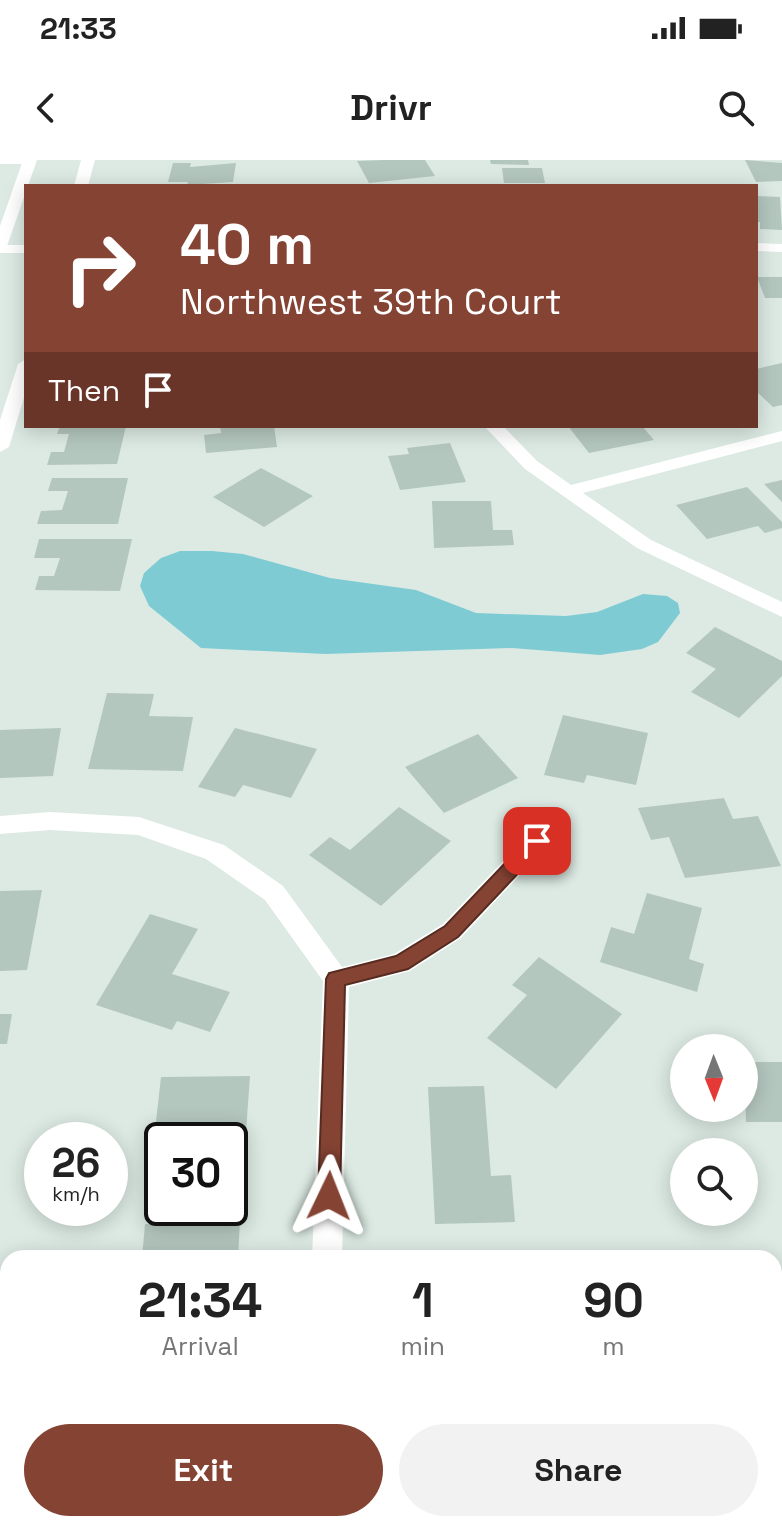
<!DOCTYPE html>
<html lang="en">
<head>
<meta charset="utf-8">
<style>
  :root { --surface:#fff; --page:#f2f2f2; --text:#222; --muted:#767676; --accent:#844333 }
  body { margin:0; font-family:"Space Grotesk",sans-serif; background:var(--page); color:var(--text); height:100vh; display:flex; flex-direction:column; font-size:30px; white-space:nowrap }
  * { box-sizing:border-box; margin:0 }
  p { font-size:26px; color:var(--muted) }
  .icon { flex:none; width:44px; height:44px; fill:none; stroke:currentColor; stroke-width:2; stroke-linecap:round; stroke-linejoin:round }
  .map { position:relative; flex:1; overflow:hidden }
  .drawer { position:absolute; left:0px; top:1090px; width:782px; height:282px; display:flex; flex-direction:column; background:var(--surface); border-radius:24px 24px 0 0; box-shadow:0 4px 20px #0003 }
  .drawer>* { flex:none }
  .hud { position:absolute; left:24px; top:24px; width:734px; height:244px; border-radius:0px; box-shadow:0 4px 20px #0003; background:#844333; color:#fff; overflow:hidden }
  .needle { width:52px; rotate:179deg }
  .buttons { position:absolute; left:670px; top:874px; display:grid; gap:16px }
  .buttons a { display:grid; place-items:center; width:88px; height:88px; border-radius:50%; background:var(--surface); box-shadow:0 4px 20px #0003; font-size:40px }
  .speed { position:absolute; left:24px; top:962px; display:flex; gap:16px; font-size:40px; font-weight:700; text-align:center }
  .speed>* { display:grid; place-content:center; width:104px; height:104px; border-radius:50%; background:var(--surface); box-shadow:0 4px 20px #0003; line-height:1 }
  .speed small { font-size:20px; font-weight:400 }
  .speed .limit { border:4px solid #111; border-radius:12px; background:#fff; color:#111 }
  .pin { position:absolute; display:grid; place-items:center; width:68px; height:68px; color:#fff; margin:-34px; border-radius:16px; box-shadow:0 4px 12px #0006 }
  .me { position:absolute; width:88px; margin:-44px; rotate:2deg; stroke-linejoin:round; filter:drop-shadow(0 0 6px #0008) }
  .turn { display:flex; align-items:center; gap:28px; height:168px; padding:0 24px; font-size:36px }
  .turn .icon { width:104px; height:104px; stroke-width:2.5 }
  .turn b { display:block; font-size:56px; line-height:68px }
  .then { display:flex; align-items:center; height:76px; padding:0 24px; background:#0003; gap:16px; font-size:30px }
  .eta { display:flex; justify-content:space-evenly; align-items:center; height:136px; text-align:center }
  .eta b { font-size:48px; font-weight:600; line-height:56px }
  .cta { display:flex; gap:16px; margin-top:auto; padding:16px 24px }
  .cta a { flex:1; height:92px; border-radius:48px; background:var(--accent); color:#fff; font-size:32px; font-weight:600; line-height:92px; text-align:center }
  .cta a+a { background:var(--page); color:var(--text) }
  .status { display:flex; justify-content:space-between; align-items:center; height:56px; padding:0 40px; background:var(--surface); direction:ltr }
  .status svg { height:22px; fill:currentColor }
  header { display:flex; justify-content:space-between; align-items:center; height:104px; padding:0 24px; background:var(--surface); font-size:36px; font-weight:600 }
  .map>svg:first-child { display:block }
  .water { fill:#7fcbd4 }
  .building { fill:#b4c7bf }
  .lines { fill:none; stroke-linecap:round; stroke-linejoin:round }
  .lane { fill:#fff; fill-rule:evenodd }
  .street { fill:#fff; fill-rule:evenodd }
  .secondary { fill:#fff; fill-rule:evenodd }
  .route { fill:#844333; stroke:#562c21; stroke-width:2 }
</style>
</head>
<body>
<div class="status"><b>21:33</b><svg viewBox="0 0 49 12"><path d="M0 12V9h3v3zM5 12V6h3v6zM10 12V3h3v9zM15 12V0h3v12zM26 1h20v11H26zM47 4h2v5h-2z"/></svg></div>
<header><svg class="icon" aria-label="back" viewBox="0 0 24 24"><path d="M15 5l-7 7 7 7"/></svg>Drivr<svg class="icon" aria-label="search" viewBox="0 0 24 24"><circle cx="10" cy="10" r="6"/><path d="M15 15l6 6"/></svg></header>
<div class="map">
<svg width="782" height="1371" viewBox="0 0 782 1371">
  <rect width="100%" height="100%" fill="#dceae3"/>
  <path class="water" d="M180 391H212L243 394 330 418 416 430 476 453 566 456 597 452 643 434 667 436 678 443 680 453 658 482 642 489 600 495 512 488 325 494 201 488 149 446 140 426 144 413 161 398Z"/>
  <path class="building" d="M383 0H425L435 16 369 23 357 1Z
    M490 0H528L529 5 491 4Z
    M745 0 782 3V21L756 22Z
    M173 3H191L190 7 236 3 233 22 187 25 188 22H168Z
    M502 8H542L545 23H504Z
    M756 36 780 37 782 70 760 69V62H756Z
    M757 117H782V138H765Z
    M782 203V245L773 247 756 231V209Z
    M60 266H126L117 304 47 305 51 292H64L69 274H57Z
    M220 266H274L277 287 206 293 204 275 221 273Z
    M568 266H642L654 280 589 293Z
    M450 283 466 322 400 330 388 296 409 294 407 288Z
    M261 308 313 336 264 367 213 337Z
    M52 318H128L118 364H37L41 351 62 350 68 331H48Z
    M782 320V342L764 324Z
    M747 327 782 362V368L765 373 758 366 707 379 676 345Z
    M432 341H491L493 370H512L514 385 434 388Z
    M39 379H132L120 431 35 430 39 416H54L60 398H34Z
    M715 467 782 501V516L739 558 691 532 716 509 686 493Z
    M107 533 154 534 149 556 193 557 183 611 88 609Z
    M563 555 648 573 636 625 587 615 584 623 544 615Z
    M61 568 53 616 0 618V570Z
    M235 568 317 589 291 638 243 625 235 637 198 627Z
    M478 574 518 618 444 653 405 607Z
    M724 638 733 659 758 656 781 706 685 718 669 677 651 680 638 648Z
    M399 647 451 681 381 746 309 695 330 677 350 690Z
    M42 730 27 810 0 811V731Z
    M647 733 702 748 689 799 704 804 697 832 600 802 611 767 634 774Z
    M150 754 198 769 172 814 230 832 210 872 177 861 172 870 96 845Z
    M539 797 622 854 556 929 487 878 527 835 512 825Z
    M0 854H12L7 884H0Z
    M744 902H782V962H746Z
    M250 916 242 1028H230V980H162V996L152 997 161 917Z
    M484 926 491 1016 511 1015 515 1062 435 1064 428 927Z
    M240 1061 238 1098H142L145 1064Z
    M543 1091 544 1098H435V1095Z
    M77 1364H213V1371H76Z
    M506 1364H662L670 1371H501Z"/>
  <g class="lines">
    <path class="lane" d="M0 0H34V1L30 4H0Z"/>
    <path class="street" d="M756 83 782 84V92L756 91Z
      M0 85H26V93H0Z
      M484 266H503L537 301 571 325 782 271V281L583 333 651 380 782 442V457L637 388 525 309Z
      M50 652 139 657 224 685 283 726 342 807 394 794 443 764 529 674 537 672 545 674 549 681 545 688 461 778 410 811 349 827 342 1098H312L323 821 265 740 206 699 138 675 50 670 0 674V656Z
      M355 1364H389L391 1371H357Z"/>
    <path class="secondary" d="M23 0H37L7 86 0 90V66Z
      M81 0H95L88 26H74Z
      M26 199V231L9 287 0 292V260L18 204Z"/>
  </g>
  <path class="route" d="M537 674 546 681 544 686 458 777 408 809 345 825 340 1036 337 1044 329 1047 321 1044 318 1036 326 819 329 813 396 796 445 766 531 676Z"/>
</svg>
<div class="buttons">
<a><svg class="needle" viewBox="-14 -14 28 28"><path d="M0-13l5 13h-10z" fill="#e53935"/><path d="M0 13l5-13h-10z" fill="#767676"/></svg></a>
<a><svg class="icon" aria-label="search" viewBox="0 0 24 24"><circle cx="10" cy="10" r="6"/><path d="M15 15l6 6"/></svg></a>
</div>
<div class="speed"><div>26<small>km/h</small></div><div class="limit">30</div></div>
<div class="pin" style="left:537px;top:681px;background:#d93025"><svg class="icon" aria-label="arrive" viewBox="0 0 24 24"><path d="M6 21V4h12l-3 4 3 4H6"/></svg></div>
<svg class="me" style="left:329px;top:1036px" viewBox="-20 -20 40 40"><path d="M0-17L14 15 0 8-14 15z" fill="#844333" stroke="#fff" stroke-width="4"/></svg>
<div class="hud">
<div class="turn"><svg class="icon" aria-label="right" viewBox="0 0 24 24"><path d="M7 20v-9h11M14 6l5 5-5 5"/></svg><div><b>40 m</b>Northwest 39th Court</div></div>
<div class="then">Then<svg class="icon" aria-label="arrive" viewBox="0 0 24 24"><path d="M6 21V4h12l-3 4 3 4H6"/></svg></div>
</div>
<section class="drawer">
<div class="eta">
<div><b>21:34</b><p>Arrival</p></div>
<div><b>1</b><p>min</p></div>
<div><b>90</b><p>m</p></div>
</div>
<div class="cta"><a>Exit</a><a>Share</a></div>
</section>
</div>
</body>
</html>
